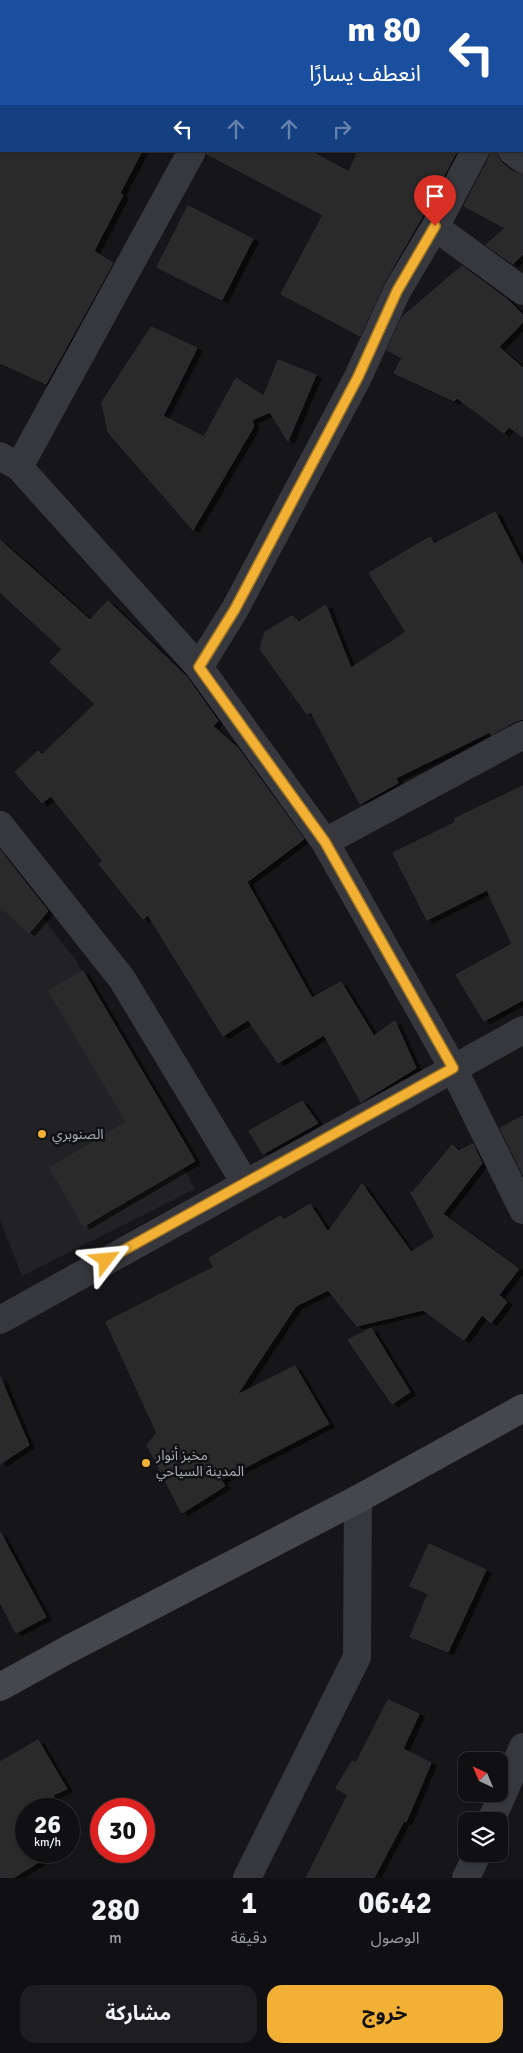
<!DOCTYPE html>
<html lang="ar">
<head>
<meta charset="utf-8">
<style>
  :root { --surface:#101012; --page:#1e1e20; --text:#f1f3f6; --muted:#9c9d9f; --line:#303032; --accent:#f2b134 }
  body { margin:0; font-family:Signika,"Noto Sans Arabic",sans-serif; background:var(--page); color:var(--text); direction:rtl; height:100vh; display:flex; flex-direction:column; font-size:19px; white-space:nowrap }
  * { box-sizing:border-box; margin:0 }
  p { font-size:16px; color:var(--muted) }
  .icon { flex:none; width:28px; height:28px; fill:none; stroke:currentColor; stroke-width:2; stroke-linecap:round; stroke-linejoin:round }
  .map { position:relative; height:1878px; overflow:hidden; direction:ltr }
  .side { display:flex; flex-direction:column; background:var(--surface); flex:1 }
  .side>* { flex:none }
  .banner { position:absolute; left:0px; top:0px; width:524px; height:152px; box-shadow:0 1px 4px #0004,0 0 0 1px var(--line); direction:rtl; background:#1a4fa0; color:#fff; overflow:hidden }
  .needle { width:32px; rotate:316deg }
  .controls { position:absolute; left:458px; top:1752px; display:grid; gap:10px }
  .controls a { display:grid; place-items:center; width:50px; height:50px; border-radius:10px; background:var(--surface); box-shadow:0 1px 4px #0004,0 0 0 1px var(--line); font-size:25px }
  .speed { position:absolute; left:15px; top:1798px; display:flex; gap:10px; font-size:25px; font-weight:700; text-align:center }
  .speed>* { display:grid; place-content:center; width:65px; height:65px; border-radius:50%; background:var(--surface); box-shadow:0 1px 4px #0004,0 0 0 1px var(--line); line-height:1 }
  .speed small { font-size:12px; font-weight:400 }
  .speed .limit { border:8px solid #d22; background:#fff; color:#111 }
  .pin { position:absolute; display:grid; place-items:center; width:42px; height:42px; color:#fff; margin:-51px -21px; border-radius:50% 50% 50% 0; rotate:-45deg; box-shadow:0 0 5px #0007 }
  .pin .icon { rotate:45deg }
  .me { position:absolute; width:55px; margin:-28px; rotate:61deg; stroke-linejoin:round; filter:drop-shadow(0 0 4px #0008) }
  .turn { display:flex; align-items:center; gap:18px; height:105px; padding:0 20px; font-size:22px }
  .turn .icon { width:65px; height:65px; stroke-width:2.5 }
  .turn b { display:block; font-size:35px; line-height:42px }
  .lanes { display:flex; align-items:center; height:48px; padding:0 20px; background:#0003; justify-content:center; gap:25px; direction:ltr }
  .lanes .off { opacity:.35 }
  .eta { display:flex; justify-content:space-evenly; align-items:center; height:85px; text-align:center }
  .eta b { font-size:30px; font-weight:700; line-height:35px }
  .cta { display:flex; gap:10px; margin-top:auto; padding:10px 20px }
  .cta a { flex:1; height:58px; border-radius:15px; background:var(--accent); color:#111; font-size:20px; font-weight:700; line-height:58px; text-align:center }
  .cta a+a { background:var(--page); color:var(--text) }
  .map>svg:first-child { display:block }
  .built { fill:#222225 }
  .building { fill:#29292c; stroke:#303034; filter:url(#shadow) }
  .lines { fill:none; stroke-linecap:round; stroke-linejoin:round }
  .street { stroke:#37383d; stroke-width:28 }
  .secondary { stroke:#45474d; stroke-width:28 }
  .route-casing { stroke:#9d7322; stroke-width:12 }
  .route { stroke:#f2b134; stroke-width:9 }
  .poi-dot { fill:#f2b134; stroke:#111113; stroke-width:2 }
  .labels { text-anchor:middle; dominant-baseline:central; stroke-width:5; stroke-linejoin:round; paint-order:stroke }
  .poi-label { font-size:14px; fill:#a8adb8; stroke:#111113; text-anchor:start }
</style>
</head>
<body>
<div class="map">
<svg width="523" height="1878" viewBox="0 0 523 1878">
  <defs>
    <filter id="shadow"><feDropShadow dx="5.5" dy="3" stdDeviation="0" flood-color="#0009"/></filter>
  </defs>
  <rect width="100%" height="100%" fill="#161618"/>
  <path class="built" d="M0 862 77 962 195 1189 22 1276 0 1220Z"/>
  <path class="building" d="M0 151H142L120 193 123 195 94 251 113 263 46 384 0 363Z
    M208 151H310L349 172 358 151H457L421 219 384 283 360 336 281 294 323 215 207 154Z
    M490 151H497L498 158 503 164 514 172 523 174V254L513 264 486 245 505 228 464 206 489 158Z
    M188 206 253 239 222 300 157 267Z
    M462 266 507 299 523 315V322L499 347 523 368V437L509 427 504 433 457 398 454 401 394 373 402 358 387 350 402 317Z
    M151 327 197 348 163 416 204 437 236 378 264 396 278 360 316 375 288 441 270 412 252 420 254 426 193 530 108 432 102 402Z
    M495 512 523 566V719L516 721 491 735 490 732 396 778 398 783 360 804 311 712 307 714 260 649 265 632 292 616 299 622 326 605 351 668 406 632 369 573 430 537 434 544Z
    M0 540 90 620 108 601 187 677 218 721 213 726 238 748 304 839 247 882 312 998 341 982 374 1036 395 1021 416 1068 361 1102 324 1035 278 1063 248 1020 223 1036 148 915 143 919 99 864 103 861 51 796 42 803 15 772 38 751 42 755 95 704 50 662 62 649 0 592Z
    M523 786V1000L484 1021 456 975 512 944 487 890 427 920 393 853 456 822 454 819Z
    M0 850 48 911 29 933 0 906Z
    M83 971 195 1161 84 1226 50 1168 127 1122 49 991Z
    M302 1101 318 1123 263 1154 249 1131Z
    M523 1116V1175L500 1128Z
    M473 1144 482 1163 443 1214 519 1269 499 1295 507 1302 491 1323 482 1315 464 1340 423 1310 357 1326 328 1290 296 1306 237 1395 295 1366 329 1424 221 1480 225 1486 182 1513 147 1445 157 1433 106 1322 214 1267 209 1258 280 1216 284 1220 310 1204 328 1232 362 1184 411 1252 435 1237 410 1191 412 1193 452 1145 459 1151Z
    M371 1328 410 1392 392 1404 348 1340Z
    M0 1377 29 1445 0 1464Z
    M0 1532 46 1617 16 1633 0 1602Z
    M429 1544 486 1570 448 1652 410 1637 428 1594 410 1586Z
    M388 1700 419 1714 403 1749 431 1763 406 1822 404 1821 374 1878H306L348 1795 336 1788 352 1761 356 1763Z
    M38 1740 67 1789 53 1795 60 1809H26V1851H57L13 1878H0V1762Z"/>
  <g class="lines">
    <path class="street" d="M275 1V0
      M522 62 523 61
      M512 151 523 159
      M435 227 523 291
      M0 456 19 467 199 667 325 842 453 1068 523 1210
      M19 467 192 151
      M199 667 235 609 358 377 397 291 435 227 475 151
      M0 825 122 979 245 1183
      M325 842 523 735
      M0 1320 523 1030
      M491 1821 523 1747
      M247 1878 357 1657 358 1499
      M466 1878 477 1854"/>
    <path class="secondary" d="M0 1687 67 1650 358 1499 523 1408"/>
  </g>
  <g class="lines">
    <defs>
      <path id="route" d="M106 1260 453 1068 325 842 199 667 235 609 358 377 397 291 435 226"/>
    </defs>
    <use href="#route" class="route-casing"/>
    <use href="#route" class="route"/>
  </g>
  <g class="poi-dot">
    <circle cx="42" cy="1134" r="5"/>
    <circle cx="146" cy="1463" r="5"/>
  </g>
  <g class="labels">
    <g class="poi-label">
      <text x="52" y="1134">الصنوبري</text>
      <text x="156" y="1455">مخبز أنوار<tspan x="156" dy="16">المدينة السياحي</tspan></text>
    </g>
  </g>
</svg>
<div class="controls">
<a><svg class="needle" viewBox="-14 -14 28 28"><path d="M0-13l5 13h-10z" fill="#e53935"/><path d="M0 13l5-13h-10z" fill="#9c9d9f"/></svg></a>
<a><svg class="icon" aria-label="layers" viewBox="0 0 24 24"><path d="M12 4l9 5-9 5-9-5zM3 14l9 5 9-5"/></svg></a>
</div>
<div class="speed"><div>26<small>km/h</small></div><div class="limit">30</div></div>
<div class="pin" style="left:435px;top:226px;background:#d93025"><svg class="icon" aria-label="arrive" viewBox="0 0 24 24"><path d="M6 21V4h12l-3 4 3 4H6"/></svg></div>
<svg class="me" style="left:106px;top:1260px" viewBox="-20 -20 40 40"><path d="M0-17L14 15 0 8-14 15z" fill="#f2b134" stroke="#fff" stroke-width="4"/></svg>
<div class="banner">
<div class="turn"><svg class="icon" aria-label="left" viewBox="0 0 24 24"><path d="M17 20v-9H6M10 6l-5 5 5 5"/></svg><div><b>80 m</b>انعطف يسارًا</div></div>
<div class="lanes"><svg class="icon" aria-label="left" viewBox="0 0 24 24"><path d="M17 20v-9H6M10 6l-5 5 5 5"/></svg><svg class="icon off" aria-label="ahead" viewBox="0 0 24 24"><path d="M12 20V5M6 11l6-6 6 6"/></svg><svg class="icon off" aria-label="ahead" viewBox="0 0 24 24"><path d="M12 20V5M6 11l6-6 6 6"/></svg><svg class="icon off" aria-label="right" viewBox="0 0 24 24"><path d="M7 20v-9h11M14 6l5 5-5 5"/></svg></div>
</div>
</div>
<section class="side">
<div class="eta">
<div><b>06:42</b><p>الوصول</p></div>
<div><b>1</b><p>دقيقة</p></div>
<div><b>280</b><p>m</p></div>
</div>
<div class="cta"><a>خروج</a><a>مشاركة</a></div>
</section>
</body>
</html>
